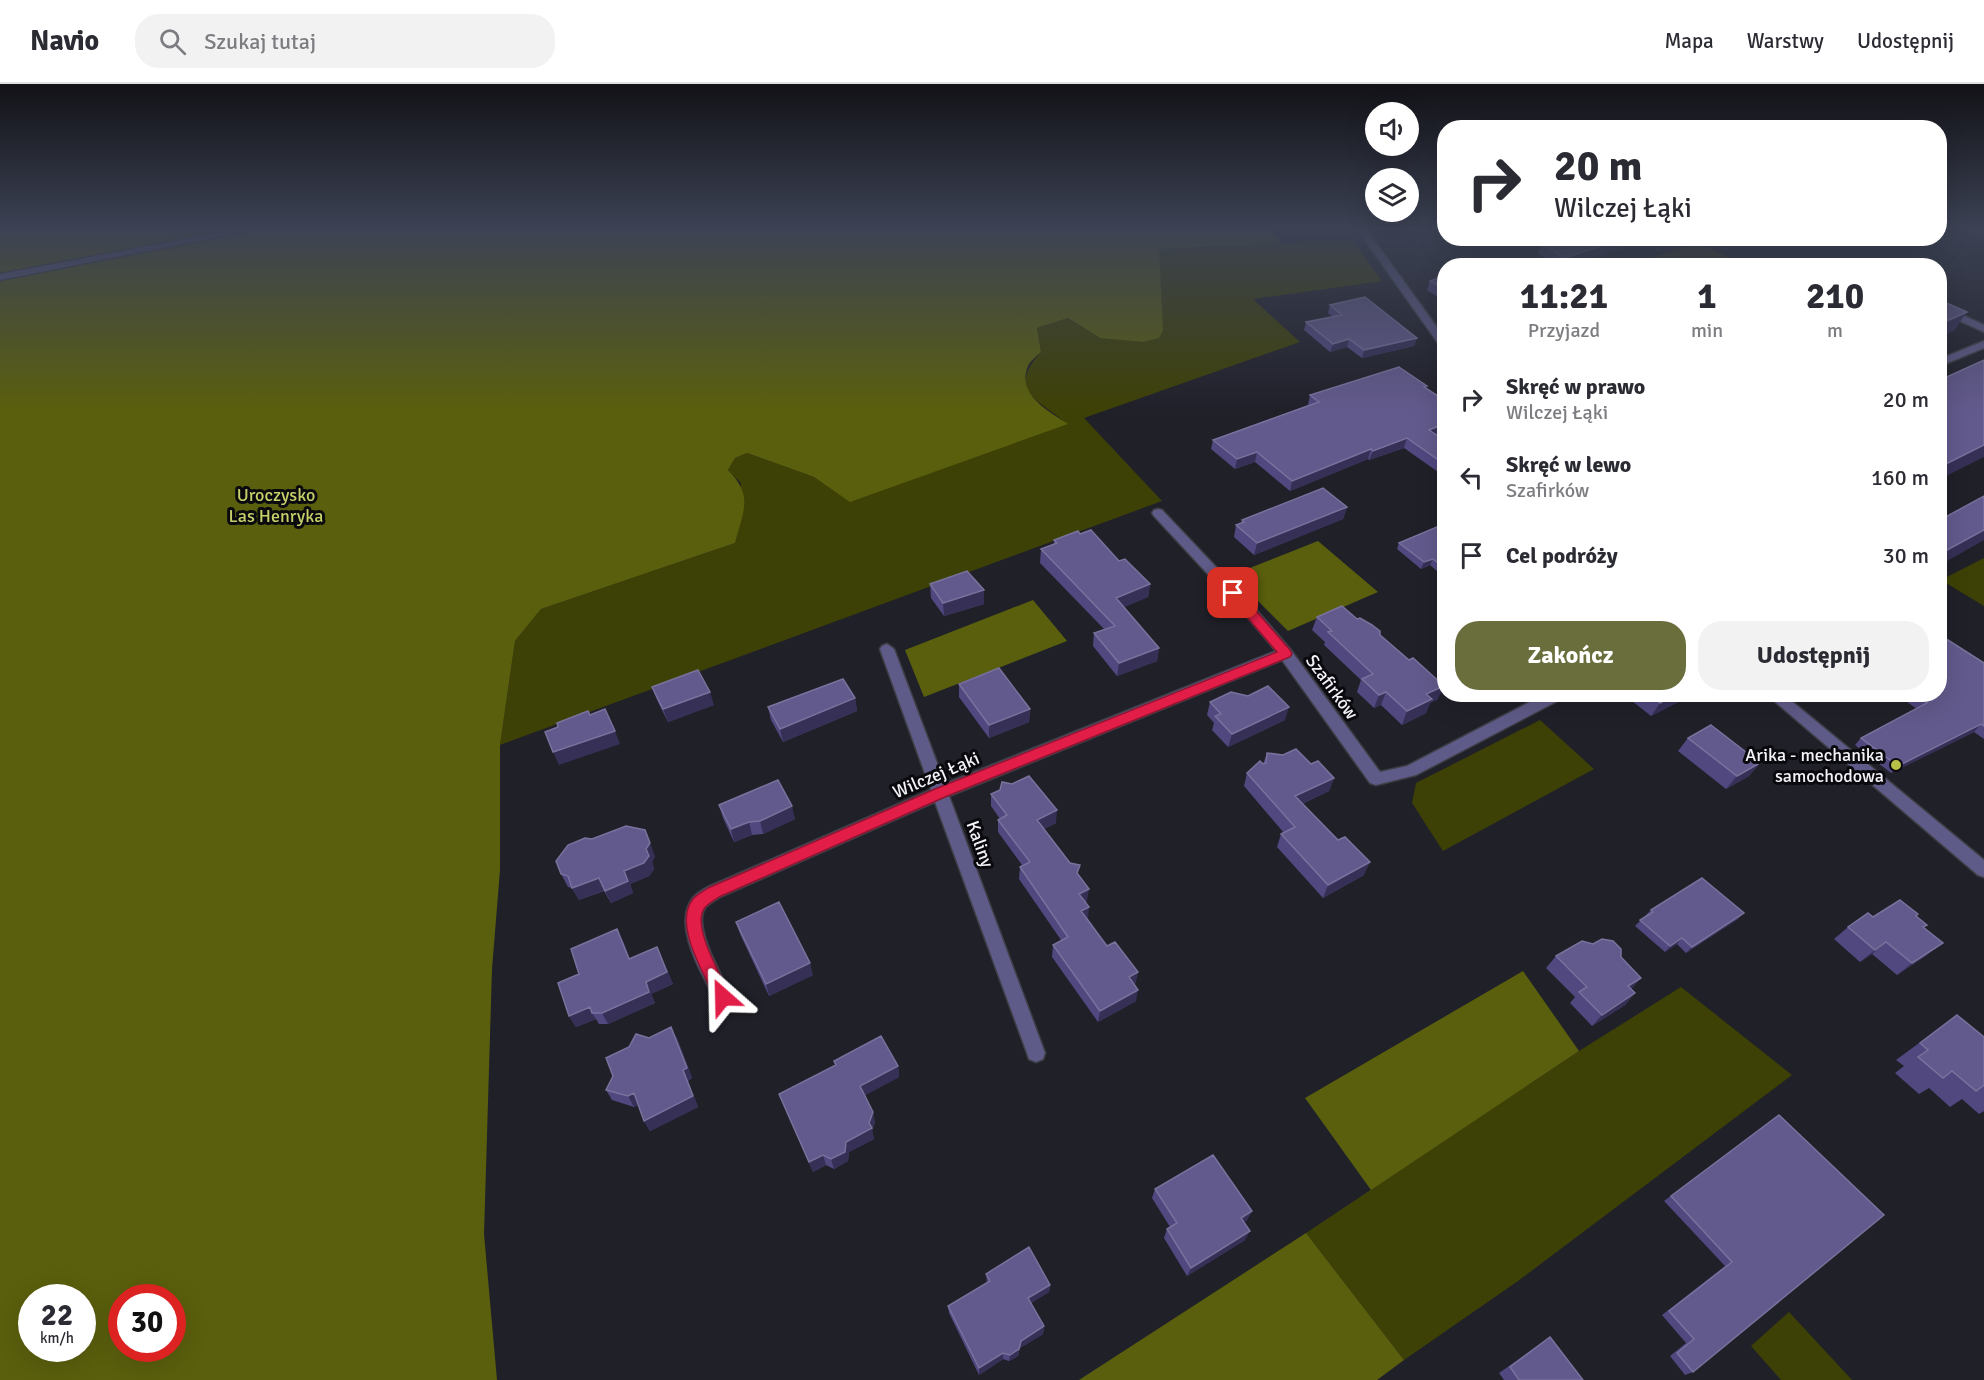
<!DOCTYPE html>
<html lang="pl">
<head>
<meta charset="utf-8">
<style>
  :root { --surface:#fff; --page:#f2f2f3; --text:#2b2b33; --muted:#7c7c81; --line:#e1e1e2; --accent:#6a6e3c }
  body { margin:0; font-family:Signika,sans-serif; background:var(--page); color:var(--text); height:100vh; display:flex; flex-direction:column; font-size:22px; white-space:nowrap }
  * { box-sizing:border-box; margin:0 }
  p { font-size:20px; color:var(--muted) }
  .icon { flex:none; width:33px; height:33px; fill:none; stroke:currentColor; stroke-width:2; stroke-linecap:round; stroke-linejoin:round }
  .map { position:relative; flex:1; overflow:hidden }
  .details { position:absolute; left:1437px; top:174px; width:510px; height:444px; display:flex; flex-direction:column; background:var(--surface); border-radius:24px; box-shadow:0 6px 24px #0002 }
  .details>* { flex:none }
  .guide { position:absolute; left:1437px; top:36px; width:510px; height:126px; border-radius:24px; box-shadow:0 6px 24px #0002; background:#fff; color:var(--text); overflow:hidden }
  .controls { position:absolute; left:1365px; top:18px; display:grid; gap:12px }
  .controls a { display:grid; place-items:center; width:54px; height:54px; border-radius:50%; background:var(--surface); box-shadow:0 6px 24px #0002; font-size:30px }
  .speed { position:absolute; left:18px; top:1200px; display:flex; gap:12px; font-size:30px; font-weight:700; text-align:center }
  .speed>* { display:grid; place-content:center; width:78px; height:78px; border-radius:50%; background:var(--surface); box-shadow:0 6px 24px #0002; line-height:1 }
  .speed small { font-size:15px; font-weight:400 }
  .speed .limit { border:9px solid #d22; background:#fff; color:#111 }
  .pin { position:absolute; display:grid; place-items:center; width:51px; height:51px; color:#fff; margin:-26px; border-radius:12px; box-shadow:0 3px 9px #0006 }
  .me { position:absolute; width:66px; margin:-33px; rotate:335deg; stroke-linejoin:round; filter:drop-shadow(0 0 4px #0008) }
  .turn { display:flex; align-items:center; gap:21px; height:126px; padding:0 18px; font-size:27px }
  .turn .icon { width:78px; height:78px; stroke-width:2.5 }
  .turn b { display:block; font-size:42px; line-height:51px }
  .eta { display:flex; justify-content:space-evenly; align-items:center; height:102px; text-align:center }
  .eta b { font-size:36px; font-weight:800; line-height:42px }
  .action { display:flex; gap:12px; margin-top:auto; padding:12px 18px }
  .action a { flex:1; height:69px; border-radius:24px; background:var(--accent); color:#fff; font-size:24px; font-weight:800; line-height:69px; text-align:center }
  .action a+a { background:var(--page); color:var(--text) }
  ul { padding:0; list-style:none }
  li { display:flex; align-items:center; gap:18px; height:78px; padding:0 18px }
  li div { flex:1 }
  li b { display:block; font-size:22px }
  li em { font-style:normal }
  header { display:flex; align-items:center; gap:36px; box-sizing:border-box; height:84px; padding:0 30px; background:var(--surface); border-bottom:2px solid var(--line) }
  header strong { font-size:28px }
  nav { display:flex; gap:33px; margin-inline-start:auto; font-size:21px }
  .search { width:420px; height:54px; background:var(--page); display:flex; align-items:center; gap:15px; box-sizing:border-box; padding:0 21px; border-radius:24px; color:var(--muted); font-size:22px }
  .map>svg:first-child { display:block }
  .green { fill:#3e4105 }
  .forest { fill:#5a5f0d; fill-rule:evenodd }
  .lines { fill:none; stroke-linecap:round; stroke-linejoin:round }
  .minor-casing { stroke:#3e3e46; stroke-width:3 }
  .minor { fill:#5f5b88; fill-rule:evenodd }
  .wall { fill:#50487f }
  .shaded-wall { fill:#363057 }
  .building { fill:#625a8c; stroke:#78729d; stroke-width:1.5 }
  .route { fill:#e11d48; stroke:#92132f; stroke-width:1.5 }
  .poi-dot { fill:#b8c147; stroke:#0a0a0e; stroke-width:2 }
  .labels { text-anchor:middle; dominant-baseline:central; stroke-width:6; stroke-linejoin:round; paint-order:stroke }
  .park-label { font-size:18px; fill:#c8d169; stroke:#0a0a0e }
  .street-label { font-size:18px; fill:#f3f3f9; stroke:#0a0a0e }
  .poi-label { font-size:18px; fill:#f3f3f9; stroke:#0a0a0e; text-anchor:end }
</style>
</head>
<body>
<header>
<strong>Navio</strong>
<div class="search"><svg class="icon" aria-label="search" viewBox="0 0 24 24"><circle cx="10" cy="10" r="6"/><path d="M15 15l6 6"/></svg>Szukaj tutaj</div>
<nav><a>Mapa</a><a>Warstwy</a><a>Udostępnij</a></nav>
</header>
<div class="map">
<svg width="1984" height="1296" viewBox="0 0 1984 1296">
  <rect width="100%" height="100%" fill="#202029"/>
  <path class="green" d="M1352 156 1382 197 1253 215 1300 258 1084 334 1162 417 500 661 515 557 541 525 735 459 741 399 728 386 735 374 747 369 814 393 850 417 1067 340C1042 317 1004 308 1041 268L1037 244 1068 234 1100 254 1159 165Z
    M1697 159 1745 181H1630Z
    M1984 474V522L1941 496Z
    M1540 636 1594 685 1443 767 1412 719 1416 699Z
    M1681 903 1792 991 1518 1197 1404 1276 1306 1149 1579 967Z
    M1789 1228 1852 1296H1781L1751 1262Z"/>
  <path class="forest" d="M0 145H1272L1281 159 1159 165 1163 246 1159 254 1143 258 1100 254 1068 234 1037 244 1041 268C1037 272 1030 277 1028 282 1016 311 1049 327 1068 340L850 418 814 393 747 369 735 374 728 386C754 412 743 427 735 459L541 525 515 557 500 661V786L492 885 484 1150 497 1296H0ZM32 1214H82V1264H32ZM122 1214H172V1264H122Z
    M1318 457 1378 508 1288 547 1232 491Z
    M1033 516 1067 557 924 613 905 566Z
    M1523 887 1579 967 1371 1106 1305 1014Z
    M1306 1149 1404 1276 1377 1296H1079Z"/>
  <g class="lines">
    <defs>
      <path id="minor" d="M239 145H258L0 196V190Z
        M1357 145H1366L1444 253V263L1440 262Z
        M1940 221 1984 241V248L1940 228Z
        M1984 257V264L1940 282V275Z
        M1158 425 1162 426 1253 522 1290 565 1380 688 1407 682 1545 610H1565L1563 614 1416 691 1376 701 1370 699 1282 576 949 712 1045 969 1043 975 1036 978 1029 975 1027 969 935 718 720 813C715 816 708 820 705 824 692 843 724 895 732 913L729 919 723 921 717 919C704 893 671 841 693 814 697 809 703 806 708 803L931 706 880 565 882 562 887 560 894 565 945 700 1276 567 1243 528 1154 432 1152 429 1154 426Z
        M1766 610H1783L1984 776V793L1978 791Z"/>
    </defs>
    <use href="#minor" class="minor-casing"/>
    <use href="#minor" class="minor"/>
  </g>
  <path class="wall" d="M1963 145H1984V154Z
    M1555 154 1569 182H1557L1538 169 1542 159Z
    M1444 192V217L1427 206 1430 197Z
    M1330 221 1417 254 1414 262 1362 274 1347 263 1330 268 1304 246 1306 238 1333 233 1328 229Z
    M1426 304 1444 316V348L1437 351 1444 356V401L1438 397 1441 390 1404 364 1369 376 1368 375 1290 407 1255 378 1235 385 1211 365 1213 356 1308 321 1310 311Z
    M1347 423 1343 435 1254 471 1234 453 1236 441 1241 439 1242 436Z
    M1444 446V493L1430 481 1421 485 1397 465 1399 459Z
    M1080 450 1150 500 1148 513 1124 523 1159 564 1157 577 1117 592 1093 562 1094 549 1104 545 1040 479 1041 465 1054 460V456Z
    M930 500 984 506V520L944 532 931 514Z
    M1317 533 1357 535 1380 551 1438 615 1430 619 1426 629 1402 641 1381 621 1374 624 1357 608 1361 596 1324 561 1325 558 1312 546Z
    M1984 579V655L1974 648 1891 689 1855 661 1861 654 1917 625 1896 610H1940Z
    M959 600 1030 625 1029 638 989 654 959 613Z
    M652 603 714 621 668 638 657 616Z
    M1628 610H1683L1678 618 1651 632 1627 613Z
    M1248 612 1285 636 1228 663 1212 646 1214 639 1207 631 1210 618Z
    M855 614 857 627 783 658 771 636 768 623Z
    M1688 654 1760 679 1749 692 1726 705 1678 667Z
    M1267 669 1311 680 1334 694 1329 707 1302 720 1364 791 1323 814 1277 763 1281 750 1284 749 1244 702 1247 689 1263 680Z
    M991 710 1056 739 1044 745 1079 791 1087 817 1086 818 1088 835 1107 862 1138 888 1135 900H1134L1136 917 1098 938 1052 873 1053 861 1061 856 1019 795 1020 783 1022 781 998 748V736L1000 735 991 722Z
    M719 721 795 735 763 750 752 751 734 758 723 734Z
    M655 772 652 778 654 785 649 792 630 800 633 809 611 819 604 807 579 816 572 804 568 803 561 790Z
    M1651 826 1738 835 1686 869 1677 860 1665 868 1635 842Z
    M1916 832 1923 843 1927 871 1897 891 1872 870 1860 878 1834 855 1848 843 1873 833Z
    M736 838 813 891 769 912 740 850Z
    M623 857 630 875H662L673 900 651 910 655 919 608 940H599L596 935 576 943 569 932 579 890Z
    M1556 872 1621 873 1641 894 1631 905 1635 909 1625 921 1592 942 1570 919 1575 913 1546 884Z
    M1957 931 1984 953V1027L1979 1030 1962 1015 1950 1023 1929 1004 1919 1010 1895 989 1904 982 1896 976Z
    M649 954H677L692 994 688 997 698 1023 650 1047 644 1037 638 1021 634 1023 612 1016 606 1006Z
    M834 977 898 982 899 993 865 1011 875 1038 872 1047 874 1055 849 1068 848 1077 834 1085 826 1081 813 1088 779 1010 835 981Z
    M1779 1031 1884 1131 1693 1288 1685 1291 1670 1272 1686 1259 1662 1231 1725 1182 1664 1117Z
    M1155 1105 1252 1127 1247 1136 1244 1138 1245 1156 1187 1192 1164 1154 1167 1145 1170 1143 1152 1114Z
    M986 1190 1050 1201 1049 1208 1031 1219 1044 1242 1043 1250 1020 1264 1018 1272 1009 1277 1003 1275 979 1291 949 1229 948 1222 987 1199Z
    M1550 1253 1583 1296H1504L1499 1289Z"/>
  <path class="shaded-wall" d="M1625 154H1650L1569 182H1562L1565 174Z
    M1967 228 1954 247 1940 253V240Z
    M1417 254 1414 262 1362 274 1364 266Z
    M1349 255 1347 263 1330 268 1333 260Z
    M1444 340V348L1426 355 1429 346Z
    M1407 354 1404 364 1369 376 1373 367Z
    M1984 361V373L1940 395V383Z
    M1371 365 1368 375 1290 407 1292 397Z
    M1257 368 1255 378 1235 385 1237 375Z
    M1347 423 1343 435 1254 471 1257 459Z
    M1984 446V456L1940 481V470Z
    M1433 475 1430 481 1421 485 1424 478Z
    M1150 500 1148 513 1115 527 1116 514Z
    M984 506V520L944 532 943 519Z
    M1159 564 1157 577 1117 592 1119 579Z
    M1444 602 1438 615 1430 619 1426 629 1402 641 1407 627 1426 610Z
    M710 608 714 621 668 638 663 625Z
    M1386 608 1381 621 1374 624 1379 611Z
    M1676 610H1683L1678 618 1651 632 1660 619Z
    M855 614 857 627 783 658 780 645Z
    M1289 623 1285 636 1228 663 1232 650Z
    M1030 625 1029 638 989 654V641Z
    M1981 640 1974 648 1891 689 1898 682Z
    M615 647 620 660 559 681 553 668Z
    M1760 679 1749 692 1726 705 1737 692Z
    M1334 694 1329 707 1291 725 1295 712Z
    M792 722 795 735 763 750 760 737Z
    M1057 726 1056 739 1036 749 1037 736Z
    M749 738 752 751 734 758 731 745Z
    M650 759 655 772 652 778 654 785 649 792 630 800 633 809 611 819 605 807 646 765Z
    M1370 778 1364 791 1323 814 1328 801Z
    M599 794 605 806 579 816 572 804Z
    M1089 805 1087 817 1078 822 1079 810Z
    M1089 823 1088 835 1081 827Z
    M1744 829 1738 835 1686 869 1692 863Z
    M617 845 623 857 635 887 629 875Z
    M1682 854 1677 860 1665 868 1670 862Z
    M1886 858 1872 870 1860 878 1875 866Z
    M1943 859 1927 871 1897 891 1912 879Z
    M657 863 673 900 651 910 655 919 608 940 602 929 646 898Z
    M810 879 813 891 769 912 766 900Z
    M1138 888 1135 900 1127 904 1129 893Z
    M1641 894 1630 906 1628 902Z
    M1138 906 1136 917 1098 938 1100 927Z
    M1635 909 1625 921 1592 942 1602 931Z
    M590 923 592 929 596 935 576 943 569 932Z
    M671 943 677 954 692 994 688 997 698 1023 650 1047 644 1037 683 986Z
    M898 982 899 993 862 1013 860 1002Z
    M634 1009 640 1020 634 1023 628 1012Z
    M873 1028 875 1038 872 1047 874 1055 849 1068 848 1077 834 1085 831 1075 846 1058 869 1039Z
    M823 1071 826 1081 813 1088 809 1078Z
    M1252 1127 1247 1136 1236 1143 1241 1134Z
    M1250 1147 1245 1156 1187 1192 1191 1184Z
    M1050 1201 1049 1208 1028 1221V1214Z
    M1044 1242 1043 1250 1020 1264 1018 1272 1009 1277 1010 1271 1021 1257Z
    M1003 1269V1275L979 1291V1284Z"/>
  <path class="building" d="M1555 154H1625L1565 174 1542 159Z
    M1444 192V206L1430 197Z
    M1365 213 1417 254 1364 266 1349 255 1333 260 1306 238 1342 231 1330 221Z
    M1940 216 1967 228 1940 240Z
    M1984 276V361L1940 383V296Z
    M1399 283 1427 302 1424 303 1444 316V340L1429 346 1444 356V380L1407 354 1373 367 1371 365 1292 397 1257 368 1237 375 1213 356 1319 318 1310 311Z
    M1323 404 1347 423 1257 459 1236 441 1244 438 1242 436Z
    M1984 412V446L1940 470V436Z
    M1439 442 1444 446V484L1433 475 1424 478 1399 459Z
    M1091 446 1119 477 1125 475 1150 500 1116 514 1159 564 1119 579 1094 549 1115 542 1041 465 1057 459 1054 456 1078 447 1080 450Z
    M967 487 984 506 943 519 930 500Z
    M1342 522 1357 535 1360 534 1372 541 1380 547V551L1409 576 1413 574 1444 602 1426 610 1432 615 1407 627 1386 608 1379 611 1362 595 1373 590 1328 548 1332 547 1317 533Z
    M1940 551 1984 579V642L1981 640 1898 682 1861 654 1927 619 1914 610H1940Z
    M999 584 1030 625 989 641 959 600Z
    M698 586 710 608 663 625 652 603Z
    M843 595 855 614 780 645 768 623Z
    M1268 602 1289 623 1232 650 1215 632 1221 630 1210 618 1231 608 1248 612Z
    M1649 610H1676L1660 619Z
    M605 625 615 647 553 668 545 648 558 643 557 639 588 627 590 631Z
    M1711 641 1760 679 1737 692 1688 654Z
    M1296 665 1311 680 1318 677 1334 694 1295 712 1338 756 1345 753 1370 778 1328 801 1281 750 1295 743 1247 689 1260 677 1263 680 1266 679 1267 669 1283 671Z
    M1029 692 1057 726 1037 736 1070 779 1080 781 1077 789 1089 805 1079 810 1089 823 1081 827 1107 862 1115 858 1138 888 1129 893 1138 906 1100 927 1053 861 1068 853 1020 783 1030 778 998 736 1007 731 991 710 1000 706 1002 698 1012 700Z
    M778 696 792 722 760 737 749 738 731 745 719 721Z
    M626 742 645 746 650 759 646 765 649 772 644 779 624 787 628 797 605 807 599 794 572 804 568 792 561 790 556 777 568 761 585 754 592 755Z
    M1702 794 1744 829 1692 863 1682 854 1670 862 1640 836 1653 828 1651 826Z
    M1900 816 1918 830 1916 832 1927 841 1923 843 1943 859 1912 879 1886 858 1875 866 1848 843 1868 829 1873 833Z
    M779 818 810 879 766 900 736 838Z
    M617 845 629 875 657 863 667 888 646 898 649 908 602 929H592L590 923 569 932 558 899 579 890 571 865Z
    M1602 855 1613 857 1621 865V873L1641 894 1628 902 1635 909 1602 931 1579 908 1587 903 1556 872 1582 857 1593 860Z
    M1957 931 1984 953V1001L1976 1007 1952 987 1943 994 1918 973 1928 966 1920 959Z
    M671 943 687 984 683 986 693 1012 644 1037 634 1009 628 1012 606 1006 613 992 606 974 629 963 636 950 649 954Z
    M881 952 898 982 860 1002 873 1028 869 1039 872 1044 846 1058 845 1068 831 1075 823 1071 809 1078 779 1010 836 981 834 977Z
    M1779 1031 1884 1131 1693 1288 1677 1269 1694 1255 1669 1227 1732 1178 1671 1112Z
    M1213 1071 1252 1127 1241 1134 1250 1147 1191 1184 1167 1145 1177 1139 1155 1105Z
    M1029 1163 1050 1201 1028 1214 1044 1242 1021 1257 1019 1265 1010 1271 1003 1269 979 1284 948 1222 990 1197 986 1190Z
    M1550 1253 1583 1296H1519L1510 1283Z"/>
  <linearGradient id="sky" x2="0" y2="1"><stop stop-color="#121217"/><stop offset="0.44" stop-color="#3c4254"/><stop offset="1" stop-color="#3c4254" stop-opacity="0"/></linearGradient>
  <rect width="1984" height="327" fill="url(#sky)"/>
  <path class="route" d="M1233 505 1238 506 1290 566 1292 570 1290 573 945 713 719 813C715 816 707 820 704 825 692 844 722 893 731 913L729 918 723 920 717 918C706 893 672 840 693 815 696 811 704 807 708 804L935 705 1277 568 1229 512 1227 509Z"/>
  <circle class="poi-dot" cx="1896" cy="681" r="6"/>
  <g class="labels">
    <g class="park-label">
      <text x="276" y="411">Uroczysko<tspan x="276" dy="21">Las Henryka</tspan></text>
    </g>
    <g class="street-label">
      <text transform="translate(1332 603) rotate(54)">Szafirków</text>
      <text transform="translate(936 691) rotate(-23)">Wilczej Łąki</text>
      <text transform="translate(980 760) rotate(70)">Kaliny</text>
    </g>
    <g class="poi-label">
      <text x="1884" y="671">Arika - mechanika<tspan x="1884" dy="21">samochodowa</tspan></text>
    </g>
  </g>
</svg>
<div class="controls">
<a><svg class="icon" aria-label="sound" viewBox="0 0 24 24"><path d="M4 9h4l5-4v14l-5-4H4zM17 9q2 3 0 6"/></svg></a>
<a><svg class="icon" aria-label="layers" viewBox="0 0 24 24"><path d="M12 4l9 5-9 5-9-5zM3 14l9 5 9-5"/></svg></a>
</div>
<div class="speed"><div>22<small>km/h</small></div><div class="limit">30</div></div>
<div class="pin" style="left:1233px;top:509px;background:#d93025"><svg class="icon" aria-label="arrive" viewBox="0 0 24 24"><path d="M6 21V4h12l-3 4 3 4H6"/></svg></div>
<svg class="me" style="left:723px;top:913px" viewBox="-20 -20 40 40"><path d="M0-17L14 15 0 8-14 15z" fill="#e11d48" stroke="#fff" stroke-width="4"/></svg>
<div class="guide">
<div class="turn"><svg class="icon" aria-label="right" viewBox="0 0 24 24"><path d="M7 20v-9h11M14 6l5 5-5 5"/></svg><div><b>20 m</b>Wilczej Łąki</div></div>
</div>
<section class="details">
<div class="eta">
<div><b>11:21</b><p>Przyjazd</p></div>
<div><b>1</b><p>min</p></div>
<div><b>210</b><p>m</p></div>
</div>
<ul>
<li><svg class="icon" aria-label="right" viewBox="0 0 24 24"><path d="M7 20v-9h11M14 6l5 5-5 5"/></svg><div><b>Skręć w prawo</b><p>Wilczej Łąki</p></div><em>20 m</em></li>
<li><svg class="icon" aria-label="left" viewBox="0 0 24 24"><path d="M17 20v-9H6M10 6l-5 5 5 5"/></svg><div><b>Skręć w lewo</b><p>Szafirków</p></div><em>160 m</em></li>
<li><svg class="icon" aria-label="arrive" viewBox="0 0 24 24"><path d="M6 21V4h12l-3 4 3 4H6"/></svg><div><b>Cel podróży</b></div><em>30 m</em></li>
</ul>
<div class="action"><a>Zakończ</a><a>Udostępnij</a></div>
</section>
</div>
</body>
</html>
